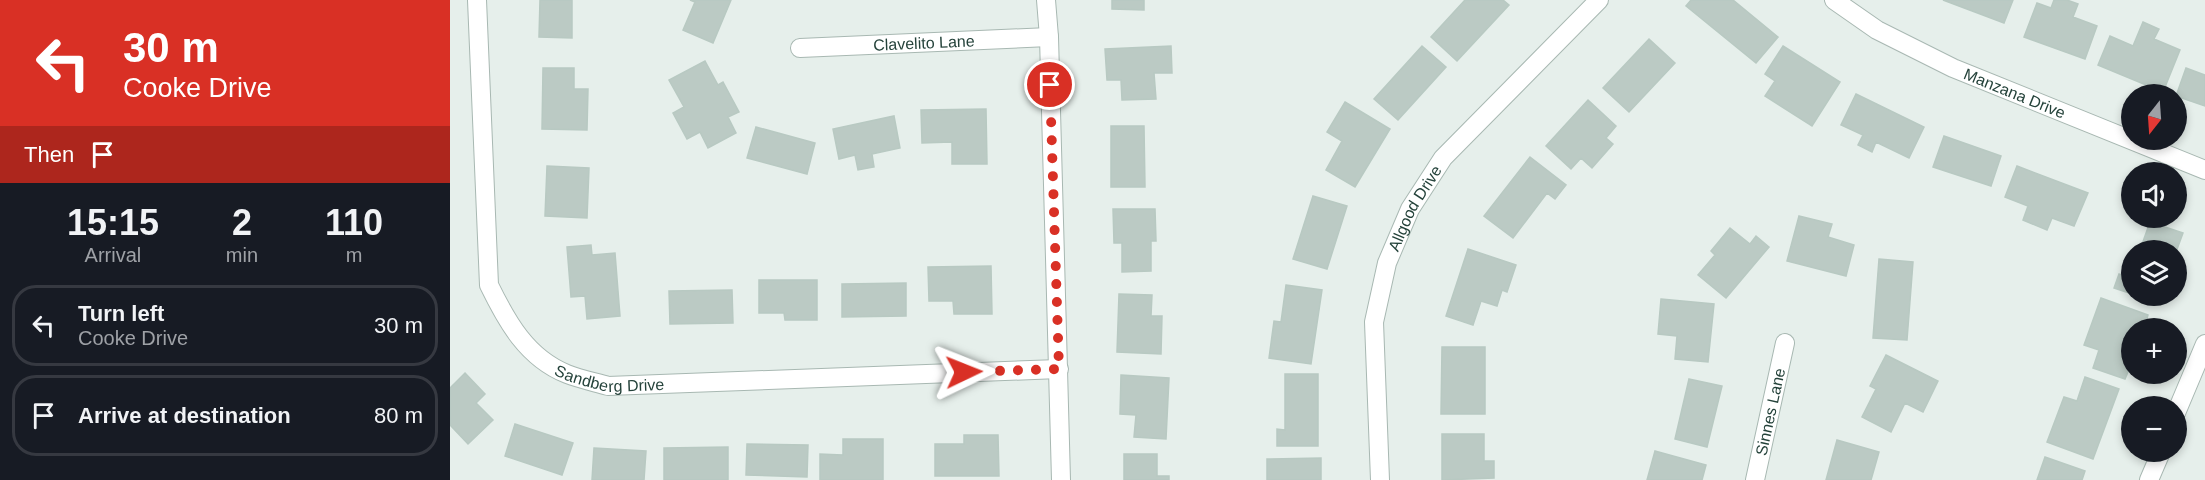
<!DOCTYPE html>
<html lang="en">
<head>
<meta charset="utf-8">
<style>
  :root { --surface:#171b24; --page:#242831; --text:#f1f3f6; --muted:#9ea1a6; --line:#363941 }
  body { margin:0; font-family:Helvetica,sans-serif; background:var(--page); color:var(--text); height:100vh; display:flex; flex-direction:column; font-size:22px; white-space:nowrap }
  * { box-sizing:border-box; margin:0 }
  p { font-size:20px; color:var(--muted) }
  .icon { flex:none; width:33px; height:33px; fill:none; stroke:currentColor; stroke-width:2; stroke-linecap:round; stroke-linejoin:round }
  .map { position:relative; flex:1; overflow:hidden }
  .panel { display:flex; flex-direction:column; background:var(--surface); width:450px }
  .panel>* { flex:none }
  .banner { background:#d93025; color:#fff; overflow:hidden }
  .needle { width:39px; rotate:197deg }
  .buttons { position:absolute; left:1671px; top:84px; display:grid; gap:12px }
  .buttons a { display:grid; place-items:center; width:66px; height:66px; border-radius:50%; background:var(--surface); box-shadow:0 3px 9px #0003; font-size:30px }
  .pin { position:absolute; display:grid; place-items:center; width:51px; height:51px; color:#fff; margin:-26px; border:3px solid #fff; border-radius:50%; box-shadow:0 2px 6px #0007 }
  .me { position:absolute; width:66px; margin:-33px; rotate:88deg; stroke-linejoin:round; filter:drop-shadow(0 0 4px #0008) }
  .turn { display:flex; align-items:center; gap:21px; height:126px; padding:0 24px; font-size:27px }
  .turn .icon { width:78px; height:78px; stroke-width:2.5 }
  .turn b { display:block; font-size:42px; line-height:51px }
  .then { display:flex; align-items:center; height:57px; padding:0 24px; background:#0003; gap:12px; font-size:22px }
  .eta { display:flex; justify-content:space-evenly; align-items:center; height:102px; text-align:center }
  .eta b { font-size:36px; font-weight:600; line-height:42px }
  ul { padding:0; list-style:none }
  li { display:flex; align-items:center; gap:18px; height:81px; margin:0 12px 9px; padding:0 12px; border:3px solid var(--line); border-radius:24px }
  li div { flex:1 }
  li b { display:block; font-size:22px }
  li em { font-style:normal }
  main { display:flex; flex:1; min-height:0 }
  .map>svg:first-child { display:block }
  .building { fill:#bbcac4; stroke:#b8c9c2; stroke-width:1.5 }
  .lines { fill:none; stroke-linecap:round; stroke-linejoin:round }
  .street-casing { stroke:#a8b8b2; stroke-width:20 }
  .street { stroke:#fff; stroke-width:18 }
  .route { stroke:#d93025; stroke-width:10; stroke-dasharray:0 18 }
  .labels { text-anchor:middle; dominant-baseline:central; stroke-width:6; stroke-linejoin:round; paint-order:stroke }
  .street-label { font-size:16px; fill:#24423a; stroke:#f7fbf9 }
</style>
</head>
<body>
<main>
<section class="panel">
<div class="banner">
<div class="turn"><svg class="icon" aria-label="left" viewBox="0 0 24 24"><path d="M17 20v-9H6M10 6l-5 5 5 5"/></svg><div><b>30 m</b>Cooke Drive</div></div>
<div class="then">Then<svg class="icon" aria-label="arrive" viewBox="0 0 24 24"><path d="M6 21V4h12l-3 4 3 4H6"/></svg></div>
</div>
<div class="eta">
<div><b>15:15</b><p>Arrival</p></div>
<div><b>2</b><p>min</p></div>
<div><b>110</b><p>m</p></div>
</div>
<ul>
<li><svg class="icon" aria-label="left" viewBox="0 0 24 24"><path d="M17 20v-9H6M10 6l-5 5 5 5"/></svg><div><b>Turn left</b><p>Cooke Drive</p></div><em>30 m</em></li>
<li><svg class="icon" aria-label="arrive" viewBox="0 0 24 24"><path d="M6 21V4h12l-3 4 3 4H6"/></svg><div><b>Arrive at destination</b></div><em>80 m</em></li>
</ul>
</section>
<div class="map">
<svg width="1755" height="480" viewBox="0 0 1755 480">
  <rect width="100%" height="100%" fill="#e6efeb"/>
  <path class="building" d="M90 0H122V38L89 37Z
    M240 0H281L263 43 233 30 245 2Z
    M662 0H694V10L662 9Z
    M1015 0H1053L1059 5 1007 61 981 37Z
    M1241 0H1283L1328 37 1306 63 1236 6Z
    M1493 0H1563L1554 23Z
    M1604 0H1617L1628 4 1623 17 1647 26 1635 59 1574 37 1587 3 1601 8Z
    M1693 22 1709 29 1704 39 1730 50 1713 92 1648 65 1660 36 1683 46Z
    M1199 39 1225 63 1179 112 1153 88Z
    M721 46 722 73H704L706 99 672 100 671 80H657L655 49Z
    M972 46 996 67 948 120 924 99Z
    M1333 46 1390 82 1362 126 1315 96 1325 81 1315 74Z
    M255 61 268 85 273 82 289 112 278 117 286 133 258 148 250 132 237 139 223 113 234 107 219 80Z
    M93 68H124V89H138L137 130 92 129Z
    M1736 68 1755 75V106L1726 96Z
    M1406 94 1474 127 1459 158 1426 142 1422 152 1408 145 1413 135 1391 125Z
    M1138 100 1166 126 1156 138 1163 144 1142 168 1131 158 1121 169 1096 146Z
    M895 102 940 129 905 187 876 170 892 141 877 132Z
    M536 109 537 164H502V142L472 143 471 110Z
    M444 116 450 148 422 154 424 167 408 170 405 155 389 159 383 129Z
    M661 126H694L695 187H661Z
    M306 127 365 143 357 174 297 158Z
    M1494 136 1551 156 1541 186 1483 167Z
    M1080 157 1116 185 1105 199 1097 193 1063 238 1034 216Z
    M97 166 139 168 137 218 95 216Z
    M1567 166 1638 193 1624 226 1602 218 1597 230 1573 220 1578 206 1555 197Z
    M863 196 897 206 877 269 843 259Z
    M663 209H705L706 241H701V271L672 272V243H664Z
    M1349 216 1382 224 1378 237 1404 245 1396 276 1337 261Z
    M1700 222 1733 233 1726 252V250H1690Z
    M1280 228 1300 244 1306 236 1319 247 1276 298 1248 275 1265 255 1261 251Z
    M141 245 142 255 165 253 170 316 137 319 135 296 121 297 117 247Z
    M1018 249 1066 265 1057 292 1052 290 1047 306 1031 301 1023 325 996 316Z
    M1429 259 1463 262 1457 340 1423 338Z
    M541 266 542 314H504L503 301H479L478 267Z
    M1669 274 1680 278 1682 275V294L1664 288Z
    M309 280H367V320H335L334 313H309Z
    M456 283V316L392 317V284Z
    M836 285 872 290 861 364 819 358 824 321 831 322Z
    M282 290 283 323 220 324 219 291Z
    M669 294 702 295 701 316H712L711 354 667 352Z
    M1685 296H1712L1709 304Z
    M1651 298 1698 315 1694 328H1682V362L1675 379 1643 368 1649 350 1634 345Z
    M1211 299 1264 304 1258 362 1225 359 1227 336 1208 334Z
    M992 347H1035V414H991Z
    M1436 355 1488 381 1473 412 1455 403 1441 432 1412 417 1426 389 1420 386Z
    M15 373 35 394 26 403 43 420 18 444 0 425V388Z
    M835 374H868V446H827V429L835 430Z
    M671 375 719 378 716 439 684 437 686 415 670 414Z
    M1635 377 1669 389 1643 459 1597 442 1614 397 1627 401Z
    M1239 379 1272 386 1257 447 1225 439Z
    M65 424 123 443 112 475 55 456Z
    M992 434H1034V461H1044V478L992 480Z
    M514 435H548L549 476H485V444H514Z
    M393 439H433V480H370V454L393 455Z
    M1387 440 1429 452 1421 480H1376Z
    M297 444 358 445 357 477 296 475Z
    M278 447V480H214V448Z
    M144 448 196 451 194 480H142Z
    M1205 451 1256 465 1252 480H1197Z
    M674 454H707V476H719V480H674Z
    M1595 457 1635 471 1632 480H1587Z
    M871 458V480H817V459Z"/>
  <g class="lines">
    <defs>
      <g id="street">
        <path id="s1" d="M27 0 39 285C57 322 77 358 117 374 130 379 144 382 158 386L609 369"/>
        <path d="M596 0 599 37 611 480"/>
        <path id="s2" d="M1384 0 1427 30 1503 68 1755 170"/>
        <path id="s3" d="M350 48 599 37"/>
        <path d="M1726 413 1755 344"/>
        <path id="s4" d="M930 480 924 322 937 263 960 209 993 158 1149 0"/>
        <path id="s5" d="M1305 480 1335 343"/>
        <path d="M1699 480 1711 452"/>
      </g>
    </defs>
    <use href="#street" class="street-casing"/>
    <use href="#street" class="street"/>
  </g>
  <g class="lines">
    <path class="route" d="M514 372 609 369 600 85"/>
  </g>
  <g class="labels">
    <g class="street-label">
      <text stroke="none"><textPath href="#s3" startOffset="124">Clavelito Lane</textPath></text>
      <text stroke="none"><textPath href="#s2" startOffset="204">Manzana Drive</textPath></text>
      <text stroke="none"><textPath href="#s4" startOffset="280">Allgood Drive</textPath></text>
      <text stroke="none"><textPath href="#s1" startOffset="450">Sandberg Drive</textPath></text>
      <text stroke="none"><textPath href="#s5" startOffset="70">Sinnes Lane</textPath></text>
    </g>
  </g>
</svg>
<div class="buttons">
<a><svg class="needle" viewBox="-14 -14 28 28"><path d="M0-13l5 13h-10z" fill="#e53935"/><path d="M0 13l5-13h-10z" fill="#9ea1a6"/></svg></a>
<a><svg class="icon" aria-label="sound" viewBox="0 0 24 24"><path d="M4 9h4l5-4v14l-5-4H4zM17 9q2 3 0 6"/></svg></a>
<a><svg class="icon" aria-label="layers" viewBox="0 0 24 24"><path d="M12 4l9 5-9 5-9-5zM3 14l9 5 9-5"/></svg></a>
<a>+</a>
<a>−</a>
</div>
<div class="pin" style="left:600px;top:85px;background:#d93025"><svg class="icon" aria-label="arrive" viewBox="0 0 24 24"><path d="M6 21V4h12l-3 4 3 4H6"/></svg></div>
<svg class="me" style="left:514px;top:372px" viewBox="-20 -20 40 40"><path d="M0-17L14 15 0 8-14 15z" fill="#d93025" stroke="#fff" stroke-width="4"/></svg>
</div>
</main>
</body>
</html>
